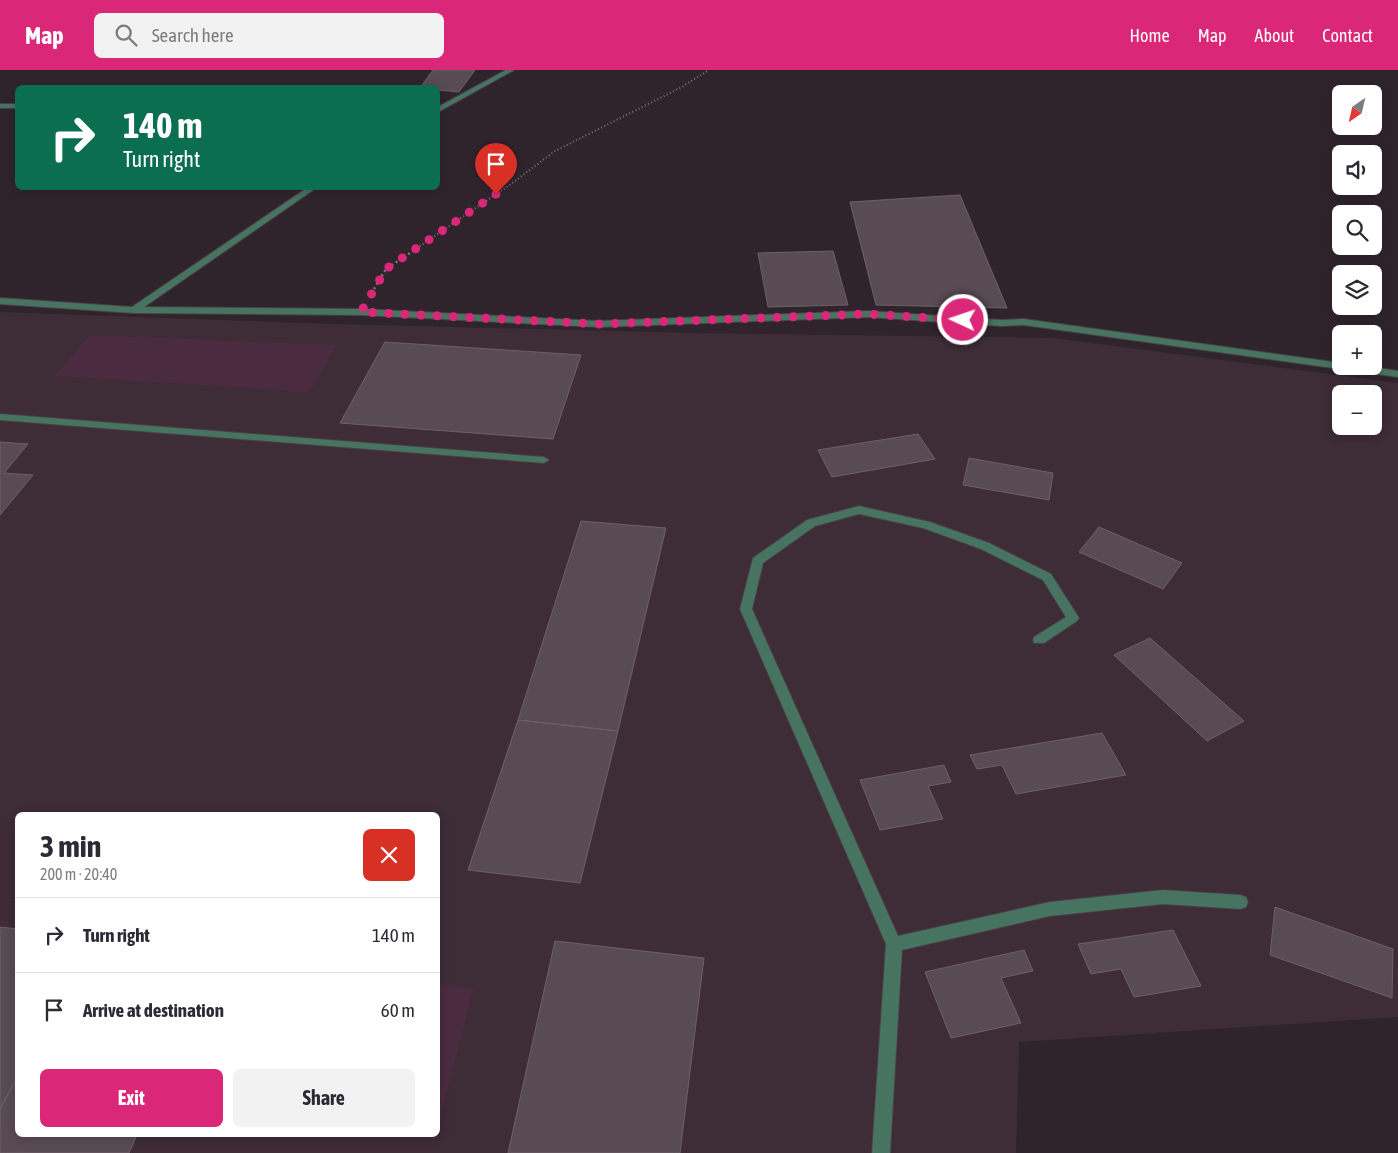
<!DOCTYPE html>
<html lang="en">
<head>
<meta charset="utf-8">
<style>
  :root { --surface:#fff; --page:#f2f2f3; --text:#2b2b33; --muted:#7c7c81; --line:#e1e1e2; --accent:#db2777 }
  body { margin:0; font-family:"Asap Condensed",sans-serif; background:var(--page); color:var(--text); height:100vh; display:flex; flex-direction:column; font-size:19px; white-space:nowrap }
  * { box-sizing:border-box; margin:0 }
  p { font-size:16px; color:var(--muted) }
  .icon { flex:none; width:28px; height:28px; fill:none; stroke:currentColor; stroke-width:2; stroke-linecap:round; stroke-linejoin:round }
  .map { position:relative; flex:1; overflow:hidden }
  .drawer { position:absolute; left:15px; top:742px; width:425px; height:325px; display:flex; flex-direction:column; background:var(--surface); border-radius:8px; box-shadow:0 2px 12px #0003 }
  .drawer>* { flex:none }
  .hud { position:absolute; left:15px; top:15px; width:425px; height:105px; border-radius:8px; box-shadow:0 2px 12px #0003; background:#0b6e4f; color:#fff; overflow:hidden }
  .needle { width:32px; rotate:214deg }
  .buttons { position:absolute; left:1332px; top:15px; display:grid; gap:10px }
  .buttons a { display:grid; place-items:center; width:50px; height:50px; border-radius:8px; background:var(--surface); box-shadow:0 2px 12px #0003; font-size:25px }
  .pin { position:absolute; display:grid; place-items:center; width:42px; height:42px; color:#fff; margin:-51px -21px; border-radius:50% 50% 50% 0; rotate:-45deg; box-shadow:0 0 5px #0007 }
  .pin .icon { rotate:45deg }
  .me { position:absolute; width:55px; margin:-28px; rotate:273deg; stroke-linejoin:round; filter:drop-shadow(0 0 4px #0008) }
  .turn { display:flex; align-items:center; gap:18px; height:105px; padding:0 25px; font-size:22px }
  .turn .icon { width:65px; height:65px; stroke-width:2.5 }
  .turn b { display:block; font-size:35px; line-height:42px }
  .round { display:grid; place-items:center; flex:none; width:52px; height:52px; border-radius:8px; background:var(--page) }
  .overview { display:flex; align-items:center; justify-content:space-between; height:85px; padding:0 25px }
  h1 { font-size:30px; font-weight:700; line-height:38px }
  .primary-button { display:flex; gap:10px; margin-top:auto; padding:10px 25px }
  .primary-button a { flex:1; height:58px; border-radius:8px; background:var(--accent); color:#fff; font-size:20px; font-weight:700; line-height:58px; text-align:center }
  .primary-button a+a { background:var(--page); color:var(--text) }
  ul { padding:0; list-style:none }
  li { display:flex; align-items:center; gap:15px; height:75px; padding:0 25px; border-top:1px solid var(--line) }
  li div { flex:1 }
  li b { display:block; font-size:19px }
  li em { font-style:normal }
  header { display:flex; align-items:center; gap:30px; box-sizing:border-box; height:70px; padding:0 25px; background:var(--accent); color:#fff }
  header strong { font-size:24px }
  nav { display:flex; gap:28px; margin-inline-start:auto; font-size:18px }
  .search { width:350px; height:45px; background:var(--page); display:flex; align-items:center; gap:12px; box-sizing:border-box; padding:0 18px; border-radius:8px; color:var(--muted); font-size:19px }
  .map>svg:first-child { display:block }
  .built { fill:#3e2c37; fill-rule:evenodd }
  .green { fill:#4b2b40 }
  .building { fill:#594b54; stroke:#6e6069 }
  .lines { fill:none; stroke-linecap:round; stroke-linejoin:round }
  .street-casing { stroke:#4a3f46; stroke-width:2 }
  .path-far1 { stroke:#7f747b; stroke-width:2; stroke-dasharray:1 2.5; stroke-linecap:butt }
  .path { stroke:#7f747b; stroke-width:2.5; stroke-dasharray:2 3; stroke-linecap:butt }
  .street { fill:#477461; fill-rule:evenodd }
  .route { stroke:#db2777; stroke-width:9; stroke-dasharray:0 16.2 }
</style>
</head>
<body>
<header>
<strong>Map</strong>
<div class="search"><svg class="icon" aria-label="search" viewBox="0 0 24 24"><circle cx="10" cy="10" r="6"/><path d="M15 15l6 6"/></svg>Search here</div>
<nav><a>Home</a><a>Map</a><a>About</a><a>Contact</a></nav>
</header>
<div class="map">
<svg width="1398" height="1083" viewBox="0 0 1398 1083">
  <rect width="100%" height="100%" fill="#30242c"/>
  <path class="built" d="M0 242 334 254 693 263 1053 268 1398 313V947L1019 972 1016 1083H0ZM1341 324H1374V356H1341ZM18 745H438V1065H18Z"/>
  <path class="green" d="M89 265 336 275 310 322 55 306Z
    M438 914 474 918 438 1055Z"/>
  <path class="building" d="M433 0H475L459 22 438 20V18H420Z
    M960 125 1007 238 876 235 850 132Z
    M833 181 848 235 768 237 758 183Z
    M385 272 581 285 553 369 340 353Z
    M918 364 935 389 832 407 818 380Z
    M0 372 28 374 4 403 33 405 0 445Z
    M969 388 1053 403 1049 430 963 415Z
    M581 451 666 458 618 661 518 650Z
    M1099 457 1182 493 1163 519 1079 482Z
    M1150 568 1244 651 1207 671 1114 585Z
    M518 650 618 661 580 813 468 800Z
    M1102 663 1126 705 1016 724 1002 695 977 699 970 685Z
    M944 695 951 712 928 716 943 749 880 760 860 710Z
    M1275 837 1393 879 1392 928 1270 885Z
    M0 857 18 859V1006L0 1039Z
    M1173 860 1201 916 1134 927 1121 899 1091 904 1078 874Z
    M555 871 704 888 680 1083H508Z
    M1024 880 1033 901 1001 908 1021 953 951 968 925 902Z
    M18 1006V1065H137L129 1083H0V1039Z"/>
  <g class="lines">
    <defs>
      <path id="street" d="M506 0H514L438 42V37Z
        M0 34H18V38H0Z
        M307 118H316L144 237 361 239 599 251 868 241 1001 250 1024 249 1341 293V296H1366L1398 301V307L1024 255 1001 256 868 247 599 257 361 245 134 243 0 234V228L132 237Z
        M0 344 544 387 549 390 544 393 0 350Z
        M859 436 930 452 989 473 1051 504 1079 548 1077 551 1044 573H1034L1033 570 1034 567 1066 547 1043 510 981 479 923 458 859 444 815 456 763 493 752 539 898 866 1050 832 1163 820 1240 825 1246 827 1248 832 1246 837 1240 839 1163 834 1050 846 902 880 890 1083H872L886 874 740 539 753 488 807 450Z"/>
    </defs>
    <use href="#street" class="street-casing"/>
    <path class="path-far1" d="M414 180 511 114 555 81 680 18 709 0"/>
    <path class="path" d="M374 219 386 199 416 179"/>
    <use href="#street" class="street"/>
  </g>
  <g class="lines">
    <path class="route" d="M496 124 386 199 361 242 599 254 868 244 963 250"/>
  </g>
</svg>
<div class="buttons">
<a><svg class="needle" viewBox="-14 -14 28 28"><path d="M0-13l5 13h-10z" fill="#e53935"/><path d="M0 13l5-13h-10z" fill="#7c7c81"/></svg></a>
<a><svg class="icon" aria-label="sound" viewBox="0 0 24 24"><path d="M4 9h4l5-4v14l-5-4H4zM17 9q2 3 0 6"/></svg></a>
<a><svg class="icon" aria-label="search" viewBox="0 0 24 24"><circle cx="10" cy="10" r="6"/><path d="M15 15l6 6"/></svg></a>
<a><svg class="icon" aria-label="layers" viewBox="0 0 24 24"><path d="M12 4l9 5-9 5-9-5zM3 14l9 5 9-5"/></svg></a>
<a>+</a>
<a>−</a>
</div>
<div class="pin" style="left:496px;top:124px;background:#d93025"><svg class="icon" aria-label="arrive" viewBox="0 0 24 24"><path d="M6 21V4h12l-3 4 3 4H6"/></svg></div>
<svg class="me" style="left:963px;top:250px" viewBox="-20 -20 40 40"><circle r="17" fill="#db2777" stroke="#fff" stroke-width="3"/><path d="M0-11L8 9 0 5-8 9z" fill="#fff"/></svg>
<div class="hud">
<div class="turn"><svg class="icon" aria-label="right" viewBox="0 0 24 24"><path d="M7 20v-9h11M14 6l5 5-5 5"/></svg><div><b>140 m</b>Turn right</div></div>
</div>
<section class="drawer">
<div class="overview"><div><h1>3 min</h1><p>200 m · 20:40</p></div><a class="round" style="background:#d93025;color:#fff"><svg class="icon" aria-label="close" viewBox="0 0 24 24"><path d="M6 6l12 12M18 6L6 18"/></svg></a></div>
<ul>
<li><svg class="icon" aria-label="right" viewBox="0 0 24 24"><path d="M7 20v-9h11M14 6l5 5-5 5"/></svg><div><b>Turn right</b></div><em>140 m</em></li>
<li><svg class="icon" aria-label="arrive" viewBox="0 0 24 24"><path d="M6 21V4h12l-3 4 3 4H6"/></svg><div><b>Arrive at destination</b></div><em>60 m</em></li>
</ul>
<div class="primary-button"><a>Exit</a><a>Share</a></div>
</section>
</div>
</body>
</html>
